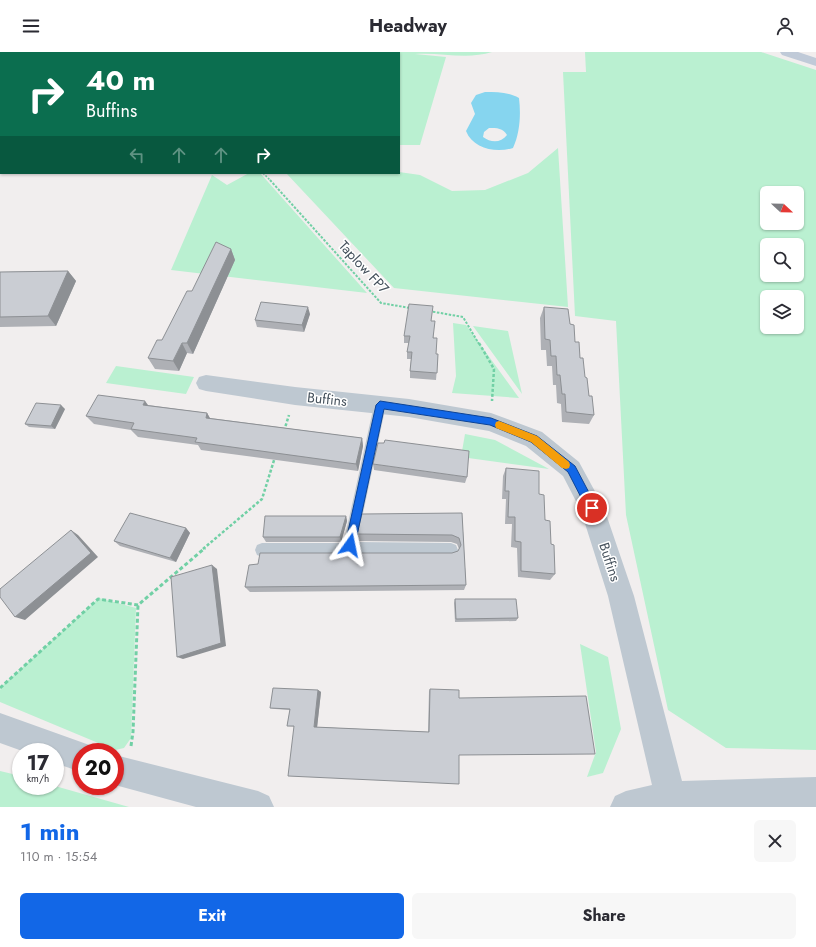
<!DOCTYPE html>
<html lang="en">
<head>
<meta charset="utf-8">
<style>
  :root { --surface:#fff; --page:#f7f7f7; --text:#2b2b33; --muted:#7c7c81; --accent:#1267e7 }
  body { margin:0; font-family:Jost,sans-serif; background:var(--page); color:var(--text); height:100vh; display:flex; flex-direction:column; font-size:15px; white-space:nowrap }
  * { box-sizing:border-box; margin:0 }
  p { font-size:13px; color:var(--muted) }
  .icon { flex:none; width:22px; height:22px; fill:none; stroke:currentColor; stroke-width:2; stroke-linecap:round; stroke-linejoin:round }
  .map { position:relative; height:755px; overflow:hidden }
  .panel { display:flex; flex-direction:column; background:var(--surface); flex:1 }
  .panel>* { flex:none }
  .hud { position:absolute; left:0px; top:0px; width:400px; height:122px; box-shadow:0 1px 3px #0004; background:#0b6e4f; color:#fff; overflow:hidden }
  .needle { width:26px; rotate:112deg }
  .fabs { position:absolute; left:760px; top:134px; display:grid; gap:8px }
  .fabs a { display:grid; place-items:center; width:44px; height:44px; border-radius:6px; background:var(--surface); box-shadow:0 1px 3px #0004; font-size:20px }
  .speed { position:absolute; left:12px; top:691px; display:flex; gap:8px; font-size:20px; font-weight:700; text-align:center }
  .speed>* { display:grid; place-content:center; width:52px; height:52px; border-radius:50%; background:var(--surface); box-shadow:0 1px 3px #0004; line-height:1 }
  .speed small { font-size:10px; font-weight:400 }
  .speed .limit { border:6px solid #d22; background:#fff; color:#111 }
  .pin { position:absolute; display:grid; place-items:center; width:34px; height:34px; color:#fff; margin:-17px; border:2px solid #fff; border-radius:50%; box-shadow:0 1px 4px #0007 }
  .me { position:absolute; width:44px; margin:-22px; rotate:12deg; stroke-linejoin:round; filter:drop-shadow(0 0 3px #0008) }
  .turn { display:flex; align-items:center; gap:14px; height:84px; padding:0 20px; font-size:18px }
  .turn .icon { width:52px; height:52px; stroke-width:2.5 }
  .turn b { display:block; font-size:28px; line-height:34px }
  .lanes { display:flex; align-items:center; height:38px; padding:0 20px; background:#0003; justify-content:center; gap:20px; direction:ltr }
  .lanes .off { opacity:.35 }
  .round { display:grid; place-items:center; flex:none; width:42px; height:42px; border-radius:6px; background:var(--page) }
  .head { display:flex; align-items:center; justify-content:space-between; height:68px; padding:0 20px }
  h1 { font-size:24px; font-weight:700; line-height:30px; color:var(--accent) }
  .primary-button { display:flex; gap:8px; margin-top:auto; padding:8px 20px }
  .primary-button a { flex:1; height:46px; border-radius:6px; background:var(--accent); color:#fff; font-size:16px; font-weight:700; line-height:46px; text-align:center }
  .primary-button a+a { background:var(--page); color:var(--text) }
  header { display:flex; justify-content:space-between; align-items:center; height:52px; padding:0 20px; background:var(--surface); font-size:18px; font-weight:700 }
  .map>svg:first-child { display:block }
  .green { fill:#baf0d1; fill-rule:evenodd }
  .water { fill:#86d5ef; fill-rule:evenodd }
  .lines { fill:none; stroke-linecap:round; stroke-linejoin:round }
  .path-far3 { stroke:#71d0a5; stroke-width:1.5; stroke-dasharray:2 1.5; stroke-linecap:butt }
  .path-far2 { stroke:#71d0a5; stroke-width:2; stroke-dasharray:2.5 1.5; stroke-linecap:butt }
  .path-far1 { stroke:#71d0a5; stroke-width:2.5; stroke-dasharray:3 2; stroke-linecap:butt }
  .path { stroke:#71d0a5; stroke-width:3; stroke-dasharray:4 2.5; stroke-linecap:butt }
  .lane { fill:#bec8d1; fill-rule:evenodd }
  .street { fill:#bec8d1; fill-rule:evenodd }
  .secondary { fill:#c0cad8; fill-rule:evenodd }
  .wall { fill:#aeb0b5 }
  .shaded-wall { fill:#8d9094 }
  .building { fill:#cacdd3; stroke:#8d9094 }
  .route { fill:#1267e7; stroke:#0c4396 }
  .slow { fill:#f59e0b }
  .labels { text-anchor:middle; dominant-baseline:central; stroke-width:3; stroke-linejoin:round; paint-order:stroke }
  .street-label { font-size:14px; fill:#45515c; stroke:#fff }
</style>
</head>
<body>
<header><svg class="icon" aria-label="menu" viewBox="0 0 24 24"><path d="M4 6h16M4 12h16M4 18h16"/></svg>Headway<svg class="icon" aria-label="person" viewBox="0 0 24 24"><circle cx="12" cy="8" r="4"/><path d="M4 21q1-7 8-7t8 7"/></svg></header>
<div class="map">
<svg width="816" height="755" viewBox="0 0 816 755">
  <rect width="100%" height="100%" fill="#f1eeee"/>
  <path class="green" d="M156 0H492C467 8 440 0 415 2L446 5 420 93H399V1Z
    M585 0H761L816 18V698L726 696 668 658 626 463 616 269 575 264 563 20H586ZM767 141H797V171H767ZM767 193H797V223H767ZM767 245H797V275H767Z
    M558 96 568 255 394 236 286 121 399 120 420 123 452 139 485 138 528 121Z
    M249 121H260L367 241 171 218 212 123 227 133Z
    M453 271 466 273 519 346 452 341 456 324Z
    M473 274 508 279 522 342Z
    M116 314 194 325 186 342 106 331Z
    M465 382 495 388 549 417 461 405Z
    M99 546 136 556 131 686 124 696 115 698 0 650V638L3 633Z
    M580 592 608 605 621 677 603 721 587 725 596 700Z
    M0 719 21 724V734H55L129 755H0Z"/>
  <path class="water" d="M485 40C497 40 508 40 519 46 521 62 520 81 513 96 496 101 473 97 466 79L475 62 471 51 476 43ZM489 76C497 76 503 76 507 83 501 91 491 91 483 85L484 80Z"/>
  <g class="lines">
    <path class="path-far3" d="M263 121 271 129"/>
    <path class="path-far2" d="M270 128 381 251 410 256
      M429 259 463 265 479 292"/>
    <path class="path-far1" d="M479 291 494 317 492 349
      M284 379 289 363
      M203 497 262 447 275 405"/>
    <path class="path" d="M0 636 98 547 138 553 205 496
      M131 694 133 680 138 553"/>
    <path class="lane" d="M380 348 384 350 386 353 357 490 451 491 456 493 458 498 456 503 451 505H357L350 501 344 505H262L257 503 255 498 257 493 262 491H342L344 489 374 353 376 350Z"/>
    <path class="street" d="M206 323 295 335 409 347 491 361 542 380 579 410 604 456 634 544 682 729 816 725V755H610L615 744 626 739 652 733 608 544 581 459 563 424 526 394 489 379 409 365 295 353 206 339 199 337 196 331 199 325Z
      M0 661 81 690 92 694 94 700H81V720L55 711V700H25L0 691Z
      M115 703 258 739 269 744 274 755H196L115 733Z"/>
    <path class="secondary" d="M780 0H798L816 6V14L782 3Z"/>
  </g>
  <path class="wall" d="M231 197 235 208 193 302 187 301 179 319 155 317 148 306 162 288 192 239Z
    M68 219 76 229 56 274 0 275V220Z
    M544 255 570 272 580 306 589 344 594 363 589 372 562 370 561 352 557 351 556 333H553L552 314H547L546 298H541L540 266Z
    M310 262 304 280 257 275 255 268Z
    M431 269 436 302H438L436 328 410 326V319L411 307H407V300L409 291H404V284Z
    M148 353 207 361 210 366 362 386 363 394 358 419 201 398 198 393 138 385 131 378 94 372 86 364Z
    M65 357 55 377 29 375 25 372Z
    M373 412 467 425 465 431 374 418Z
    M506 416 539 442 551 492 555 522 550 528 518 525 517 496 511 495 512 472H505L506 447H502L503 424Z
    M462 461 466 533 464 538 250 540 245 535 258 512 355 501H452L458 499 459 497 457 492 451 490 359 489 357 482Z
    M346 464 347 469 341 490H266L263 485Z
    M186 476 190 481 176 510 120 494 114 489Z
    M455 547 518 566 516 569 455 570 454 551Z
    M430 637 459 646 595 702 287 674 290 658 275 657 270 656 318 638 321 640 317 675 428 680 429 639Z"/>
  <path class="shaded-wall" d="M231 197 235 208 193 302 187 291Z
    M68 219 76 229 56 274 48 264Z
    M308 255 310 262 304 280 302 273Z
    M182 291 187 301 179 319 173 309Z
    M145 349 151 357 143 353Z
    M61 353 65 357 55 377 51 374Z
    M207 361 212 370 206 366Z
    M362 386 363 394 358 419 356 412Z
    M346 464 347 469 341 490 340 485Z
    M186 476 190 481 176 510 170 506Z
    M71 478 78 483 98 505 25 568 15 565Z
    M212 513 217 517 226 594 183 607 177 605Z
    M318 638 321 640 317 676 314 675Z"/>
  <path class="building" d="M216 190 231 197 187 291H182L173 309 148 306 157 288H162L187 239H192Z
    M68 219 48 264 0 265V220Z
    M261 250 308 255 302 273 255 268Z
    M409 252 433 254 431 269H435L433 286H437L436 302H438L437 321 410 319 412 300H407L410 284H404Z
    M544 255 568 257 570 272 574 273 575 290H579L580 306H583L585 325 587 326 589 344H592L594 363 566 360 565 342H562L560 323H557L556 304H551L550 288 545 287Z
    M98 343 145 349 143 353 207 361 206 366 362 386 356 412 195 390 197 386 131 377 134 371 86 364Z
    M36 351 61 353 51 374 25 372Z
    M385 388 469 399 467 425 373 412 378 391H384Z
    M506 416 539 419V442L544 443 545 468 550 469 551 492 554 493 555 522 521 519V490L515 489V465H508L509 439H505Z
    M130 461 186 476 170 506 114 489Z
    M462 461 466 533 245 535 249 513 258 512 260 501H342L348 497 355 501H452L458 499 461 493 459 486 452 483 357 482 362 462Z
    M265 464H346L340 485H263Z
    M71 478 91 501 15 565 0 545V537Z
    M212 513 221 591 177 605 171 525Z
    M455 547H516L518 566 456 567Z
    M273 636 318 638 314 675 429 680 430 637 459 638V646L586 644 595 702 459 703V732L288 724 294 674H287L290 657 270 656Z"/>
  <path class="route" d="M380 349 491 366 537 384 575 414 595 452 597 456 595 459 592 460 588 459 568 420 531 390 490 373 384 357 355 493 354 496 350 498 347 496 345 493 376 353Z"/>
  <path class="slow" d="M499 369 537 384 569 410 570 413 569 416 566 417 562 416 531 390 496 376 495 373 496 370Z"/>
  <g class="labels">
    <g class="street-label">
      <text transform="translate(364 215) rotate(47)">Taplow FP7</text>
      <text transform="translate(327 347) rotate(6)">Buffins</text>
      <text transform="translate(610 510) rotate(72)">Buffins</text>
    </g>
  </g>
</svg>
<div class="fabs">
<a><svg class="needle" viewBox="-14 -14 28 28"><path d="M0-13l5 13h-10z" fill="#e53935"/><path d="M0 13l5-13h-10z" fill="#7c7c81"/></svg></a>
<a><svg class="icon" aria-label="search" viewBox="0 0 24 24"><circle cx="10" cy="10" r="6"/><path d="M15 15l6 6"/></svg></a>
<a><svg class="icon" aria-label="layers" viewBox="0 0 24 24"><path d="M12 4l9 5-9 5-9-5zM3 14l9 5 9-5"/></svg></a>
</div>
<div class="speed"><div>17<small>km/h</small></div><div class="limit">20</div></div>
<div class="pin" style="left:592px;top:456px;background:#d93025"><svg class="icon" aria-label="arrive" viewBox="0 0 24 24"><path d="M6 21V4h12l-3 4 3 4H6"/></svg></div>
<svg class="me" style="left:350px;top:493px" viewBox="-20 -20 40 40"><path d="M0-17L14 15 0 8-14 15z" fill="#1267e7" stroke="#fff" stroke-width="4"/></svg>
<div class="hud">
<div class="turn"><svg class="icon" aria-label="right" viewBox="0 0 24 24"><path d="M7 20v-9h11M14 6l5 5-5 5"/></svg><div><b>40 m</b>Buffins</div></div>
<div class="lanes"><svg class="icon off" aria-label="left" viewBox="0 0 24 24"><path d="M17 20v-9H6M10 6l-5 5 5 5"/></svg><svg class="icon off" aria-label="ahead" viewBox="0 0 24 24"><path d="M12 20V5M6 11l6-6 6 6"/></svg><svg class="icon off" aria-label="ahead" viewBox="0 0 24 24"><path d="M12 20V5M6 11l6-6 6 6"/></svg><svg class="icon" aria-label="right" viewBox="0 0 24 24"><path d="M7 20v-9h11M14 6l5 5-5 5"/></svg></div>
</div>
</div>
<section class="panel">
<div class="head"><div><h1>1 min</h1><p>110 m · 15:54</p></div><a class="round"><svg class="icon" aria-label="close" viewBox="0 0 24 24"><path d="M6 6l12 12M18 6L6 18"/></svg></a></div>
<div class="primary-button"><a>Exit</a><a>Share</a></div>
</section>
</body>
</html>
